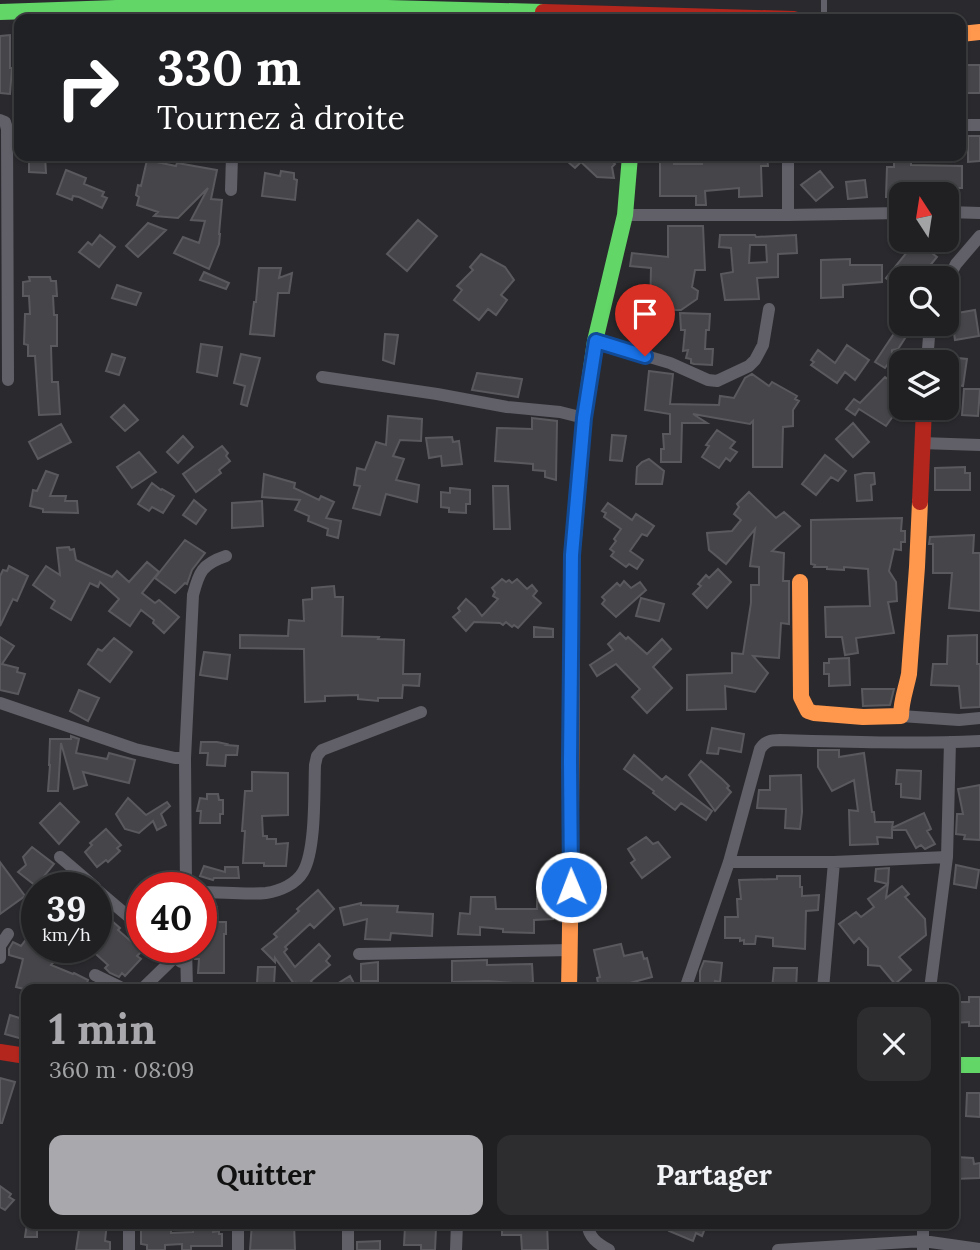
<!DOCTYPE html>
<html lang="fr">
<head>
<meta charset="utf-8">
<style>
  :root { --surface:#202022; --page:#2d2d2f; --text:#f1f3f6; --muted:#a2a3a5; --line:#3d3e40; --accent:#a9a9ad }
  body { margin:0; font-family:Lora,serif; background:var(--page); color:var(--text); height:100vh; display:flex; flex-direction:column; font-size:26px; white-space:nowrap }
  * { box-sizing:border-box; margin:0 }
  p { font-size:23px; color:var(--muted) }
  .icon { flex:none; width:38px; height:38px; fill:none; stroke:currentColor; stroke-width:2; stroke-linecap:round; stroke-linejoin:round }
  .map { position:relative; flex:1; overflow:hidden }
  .side { position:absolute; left:21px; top:984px; width:938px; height:245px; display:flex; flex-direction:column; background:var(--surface); border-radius:14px; box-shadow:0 2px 5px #0004,0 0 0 2px var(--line) }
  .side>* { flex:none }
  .guide { position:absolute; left:14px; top:14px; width:952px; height:147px; border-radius:14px; box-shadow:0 2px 5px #0004,0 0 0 2px var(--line); background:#202124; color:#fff; overflow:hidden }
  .needle { width:46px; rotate:348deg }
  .fabs { position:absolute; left:889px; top:182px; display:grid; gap:14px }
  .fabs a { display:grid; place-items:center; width:70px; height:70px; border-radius:14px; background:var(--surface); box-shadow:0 2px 5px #0004,0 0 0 2px var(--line); font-size:35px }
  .speed { position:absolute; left:21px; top:872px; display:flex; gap:14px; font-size:35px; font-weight:700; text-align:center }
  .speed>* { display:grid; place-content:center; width:91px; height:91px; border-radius:50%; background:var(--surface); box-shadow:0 2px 5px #0004,0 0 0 2px var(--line); line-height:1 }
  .speed small { font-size:18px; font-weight:400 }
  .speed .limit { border:10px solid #d22; background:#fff; color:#111 }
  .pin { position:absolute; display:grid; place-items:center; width:60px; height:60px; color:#fff; margin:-72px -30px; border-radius:50% 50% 50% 0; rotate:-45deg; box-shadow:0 0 7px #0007 }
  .pin .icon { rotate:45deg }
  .me { position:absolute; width:77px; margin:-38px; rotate:359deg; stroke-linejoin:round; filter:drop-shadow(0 0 5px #0008) }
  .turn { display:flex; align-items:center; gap:24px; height:147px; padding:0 28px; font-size:32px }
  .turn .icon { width:91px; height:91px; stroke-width:2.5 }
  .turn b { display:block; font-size:49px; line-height:60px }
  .round { display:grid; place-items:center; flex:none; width:74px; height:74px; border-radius:14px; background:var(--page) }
  .summary { display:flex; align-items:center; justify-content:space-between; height:119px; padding:0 28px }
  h1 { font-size:42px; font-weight:700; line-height:52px; color:var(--accent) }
  .action { display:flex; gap:14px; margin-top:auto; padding:14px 28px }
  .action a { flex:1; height:80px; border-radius:14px; background:var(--accent); color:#111; font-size:28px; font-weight:700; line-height:80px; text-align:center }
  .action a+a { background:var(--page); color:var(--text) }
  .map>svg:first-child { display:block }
  .building { fill:#46464a; stroke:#5a5a5e; stroke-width:2; fill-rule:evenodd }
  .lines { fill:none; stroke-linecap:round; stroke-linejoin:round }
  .lane { stroke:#616069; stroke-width:6 }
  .street { stroke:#616069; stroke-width:12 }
  .fast { stroke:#63d668; stroke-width:16 }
  .slow { stroke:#ff974d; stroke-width:16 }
  .jam { stroke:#b3261e; stroke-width:16 }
  .route-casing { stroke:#114b97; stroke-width:18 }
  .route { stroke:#1a73e8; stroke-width:12 }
</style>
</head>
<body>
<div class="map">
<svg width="980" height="1250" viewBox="0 0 980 1250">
  <rect width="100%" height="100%" fill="#2a2a2e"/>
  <path class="building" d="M10 35V68H12L10 94 0 93V36Z
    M961 65H980V93H961Z
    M968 136H980V161L968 162Z
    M29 156H45L46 173 29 172Z
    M561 156H606L615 164 612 167 614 178 597 177 581 162 575 168Z
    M660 156H674V164H702V156H767L768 166H761L762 196 739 197V188L705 191 706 205H696V196H660Z
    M894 156H911V165L962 166V188H943L942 194H901V197H886L887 167H894Z
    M147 160 176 166 177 163 217 170 211 199 222 200 219 234H220L219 244 209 269 174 253 183 237 199 243 205 221 191 220 208 188 178 218 154 216 158 212 137 205 139 197 136 195 138 185 141 186Z
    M66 170 86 178 84 184 104 192 102 196 107 198 102 208 79 197 73 196 72 200 57 194Z
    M281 171 294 173V179L297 180 295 200 262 196 265 173 280 176Z
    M820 171 833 187 816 201 801 185Z
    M865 180 867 197 848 199 846 182Z
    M418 220 437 236 407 271 387 254Z
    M148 223 166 230 138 257 126 246Z
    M668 226H703L705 270H695L692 287 698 291 697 299 681 310H650L651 268 630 266 632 253 668 257Z
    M100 235 115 247 99 267 79 252 88 242 92 245Z
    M720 235H755L756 237 796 235 797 253 778 254V277L757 278 759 299 725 300 721 274 733 272 731 248 719 247ZM750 245H766L767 262 749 263Z
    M916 241 937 257 920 278H901V290L886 278Z
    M481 254 505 267 514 280 501 295 507 300 496 315 488 309 479 320 454 300 462 290 457 286 473 270 470 267Z
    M850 259V265H882V282L843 285V297L821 298V260Z
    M259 268H281L279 278 292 273 289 293H278L274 336 250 334 254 302H256Z
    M204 272 229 283 226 289 200 280Z
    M29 277H50L51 281H56L57 296H53L54 315H57V346H51L52 382H58L60 414 39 415 35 356H28V345L24 344 25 314H30L29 296H23V282L30 281Z
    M117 285 141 293 136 305 112 298Z
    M975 310 979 336 955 340 951 314Z
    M680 313 710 314 709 330H706L705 349H713L712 365 694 364 691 363V359L686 358 688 350 683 351 685 330H681Z
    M899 326 909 332 898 349 892 350V358L885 368 875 362Z
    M385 334 398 335 394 364 383 360Z
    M201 344 222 347 217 376 197 372Z
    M847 345 869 360 855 380 845 372 837 383 811 365 814 362 811 360 818 350 835 363Z
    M112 354 125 358 119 375 106 371Z
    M241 354 260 358 247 406 241 404 245 386 234 383Z
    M947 357 967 359 963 386 947 383Z
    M649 371 673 374 670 404 719 405 720 396 734 398 745 378 752 374 769 386 772 382 797 396 795 399 799 401 793 410V426L783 427 782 467H753V421L750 424 693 414 707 423H682L681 462H661V449H664L663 434H670V414L645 410Z
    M477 373 522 379 518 397 472 390Z
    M885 377 901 389V405L886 426 859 409 855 415 846 409 854 399 860 403Z
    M964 389H980L978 416 962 415Z
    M124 405 138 420 125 431 111 417Z
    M388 416 422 419 421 441 400 440 393 456 404 459 396 480 419 485 417 502 386 494 380 515 353 508 360 486 354 485 357 468 365 470 376 442 386 445Z
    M532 418 557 421 556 480 545 477V471L533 470V464L495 461 497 428 532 429Z
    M853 423 869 442 853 457 836 439Z
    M61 424 71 442 38 459 29 442Z
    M717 430 735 442 730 448 737 452 730 461 726 458 719 468 702 457 709 446 706 445Z
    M612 435 626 436 622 461 610 460Z
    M183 436 193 447 178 463 167 452Z
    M452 437 453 442 459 441 462 464 442 466 441 456 429 458 426 438Z
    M222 446 228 453 226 456 230 461 219 470 221 473 196 492 183 474Z
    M139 452 156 472 132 488 117 467Z
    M825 455 846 471 838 481 831 477 816 495 802 484Z
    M649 459 664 471 662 484H636L637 467 642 462Z
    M965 467V473H970V490H935V468Z
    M46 471 58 475 50 496H66L65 501H77L78 513 43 512V509L30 506 33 490 37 491Z
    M864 473H874L875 484 871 485 872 500 857 501 855 475Z
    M264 474 295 483 294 488 319 500 321 496 334 502 326 518 341 521 338 538 327 535 328 529 308 521 309 516 295 510 300 500 262 497Z
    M152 483 161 490 162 489 174 496 163 513 152 507 149 511 138 504Z
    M493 486H508L510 529H494Z
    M450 488 470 490V504H466V513L449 512V508L441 507V492L450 493Z
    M749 492 776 518 784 512 800 526 772 551 784 553 783 581H789V624L781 623 779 658 753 656 768 673 755 692 725 686 726 709 687 710V675L732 673V653L743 654 751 603V585H759V567L750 566 755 529 726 564 709 550 707 533 732 531 741 520 734 514 739 507 737 504Z
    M194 500 206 510 196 524 183 515Z
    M262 501 263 526 232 528V503Z
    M608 503 632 520 636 514 654 526 647 536 642 534 630 551 643 560 637 569 629 564 626 567 611 556 614 552 610 549 616 541 614 539 621 529 604 517 606 513 602 511Z
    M902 518 901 531H905V542H901V550L894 549 889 571 896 582 897 601 888 602 894 633 856 638 858 653 845 655 842 637H826L825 607 870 606 868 569 844 567V570L827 569V567H814L815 565 811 564V520Z
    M974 535 973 553H980V611L949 608 952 573H933V544H929L930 537Z
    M185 540 205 553 192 570 187 584 185 583 175 593 155 578Z
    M69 547 70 550 74 549 76 560 112 577 117 571 129 582 147 562 159 572 142 593 155 603 159 600 179 617 164 633 153 623 154 620 141 610 130 626 109 611 119 599 100 582 98 587 90 583 71 620 51 608 55 601 33 585 46 566 60 575 57 548Z
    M9 566 28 576 17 601 13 599 0 626V576L3 570 7 571Z
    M718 569 731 582 707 608 693 594 701 586 698 584 706 575 709 578Z
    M502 579 506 582 509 580 512 583 517 579 527 589 532 585 537 591 533 596 541 603 518 628 514 625 512 627 506 622 503 625 500 623 474 622 466 631 453 617 460 611 458 608 466 599 475 607 482 616 498 599 493 596 495 592 492 588Z
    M624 581 631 588 640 582 646 590 616 617 602 604 605 600 602 597 617 583 620 586Z
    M334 586 335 597H343L342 636 379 637 378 639 404 640 403 674H420L419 686 403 685 402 698H378V701L358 699V695L325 696V701L305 702 304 649 240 648V635L288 636 289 620 304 621 303 600 312 599V588Z
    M641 598 664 604 659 621 636 616Z
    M534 627 553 629V637H534Z
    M620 633 626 639 628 637 647 654 662 639 671 649 653 667 672 688 647 713 632 697 640 689 616 664 597 676 590 665 613 650 608 644Z
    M977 635V664H980V707L961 708 959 686 931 685 933 664H947L948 636Z
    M0 637 14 646 2 664 18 668 17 672 25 674 18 694 0 690Z
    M114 638 132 652 110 682 88 664 98 649 102 651Z
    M204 652 230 655 227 679 200 675Z
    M849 658 850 685 829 686V674H824V663H829V659Z
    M862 689H894L890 705 863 706Z
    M79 690 99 698 88 721 70 711Z
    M712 728 744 734 741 752 719 748 718 754 707 753Z
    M71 736 79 739 76 753 107 759 109 753 135 760 129 783 83 772 87 785 74 789 61 743 58 791H48L50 765H49L50 739H71Z
    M201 742H217L227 744 226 745 238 746 237 755H226L225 766 207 765 208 753H200Z
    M818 750H839V757L864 753 872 812H874L875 822H893L892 828 924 813 931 829 927 831 935 844 925 849 921 845 916 848 906 830H892V838L877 837 878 844 850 845 849 810 858 811 854 780 832 791 818 767Z
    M634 755 662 780 666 776 712 811 706 820 681 803 675 810 653 793 654 791 624 769Z
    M701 761 722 779 729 786 727 788 731 792 715 811 689 775Z
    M897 770 921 771 920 799 901 797V784H896Z
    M252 772 288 773V815L262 816 263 836H267V839H276V844L288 843 286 866H264V863H243L245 831H242L245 791H252Z
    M801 775 802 812 800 829 785 828 786 809 757 808 759 790H770V776Z
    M980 785V840L964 839 965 835 956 834 957 814H963L958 789Z
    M207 794H218L219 800H223V814H220V823H200L201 811H197L200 798 207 799Z
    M128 798 146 815 167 802 170 806 161 814 166 825 157 830 153 821 139 833 125 829 116 814Z
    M60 803 79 822 59 844 40 823Z
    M106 829 121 845 117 848 120 851 108 862 106 860 97 867 85 852 92 845 90 843Z
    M646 837 653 844 658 842 670 857 642 878 631 863 635 860 628 849Z
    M32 847 54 864 36 886 18 872 26 865 23 857Z
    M0 862 25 896 0 914Z
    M956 865 979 870 976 888 954 884Z
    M204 866 225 872V867H238L239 878H214L213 880 200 876Z
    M889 868 888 884 875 881 876 869Z
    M777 876H800V887H802V896L819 895 818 910 806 911 805 949 773 946V938L756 936 755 944H744V940L740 941V938H725V917H738L737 899H741L739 880 777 879Z
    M888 884 886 898 902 886 909 894 905 897 925 919 926 935 899 957 911 970 895 984 880 966 868 965V948L859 938 854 943 839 924 856 912 861 917 874 907 868 899Z
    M318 890 334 909 314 928 310 924 285 947 287 949 284 952 295 967 319 944 330 956 326 961 330 965 311 981 316 989H300L296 983 295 985 275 958V962L262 949 277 937 274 934 299 911 297 909Z
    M553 896V919L534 920V933L503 932V929L480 927V935L458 934 460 913 470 914 471 897H495L496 909H537V897Z
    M201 901H212L213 907H217V922H226V934H224V973H198L199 959H195V947H201Z
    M361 903V905L398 906 397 912 433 914 432 936 391 933 390 940 365 939 367 919 344 925 340 908Z
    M103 913 120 928 118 930 142 951 137 956 141 959 125 976 122 973 119 977 110 973 105 968 108 965 88 947H96V920Z
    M37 925V947H68L51 965 73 974 74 973 88 980 85 989H24L16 987 23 959 9 955V949L13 942 21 946Z
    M621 944 624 956 642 952 644 959 647 958 652 977 608 989H599L597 978 600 977 594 950Z
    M487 960V965L532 964 533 982 529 983V987H514L513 983 488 981 452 982V961Z
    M704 961 722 963 720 982 715 981 714 989H700V971Z
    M378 962V981H361V964Z
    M258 967H275L274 984 257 983Z
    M774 968H797L796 989H772Z
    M350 976 357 989H329Z
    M969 997H980V1026H969V1022L954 1023V1002H969Z
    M10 1015 26 1020V1040L5 1034Z
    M0 1078 15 1082 2 1123H0Z
    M967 1093H980V1117L966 1116Z
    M956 1157 973 1158 974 1164 980 1163V1178L954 1179V1166H956Z
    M0 1186 11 1194 9 1197 14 1200 5 1210 0 1207Z
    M27 1223H37V1237H25Z
    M80 1223H107L105 1241 110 1242V1250H76Z
    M141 1223H171V1233L193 1232V1223H213V1232L219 1231V1234H222V1246H191V1250H182V1244L165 1245V1250H147V1245L141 1244Z
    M252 1223H294L295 1250H250Z
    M502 1223H547L548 1250H522L521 1235H502Z
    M672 1223H707L702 1236 696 1233 693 1241 669 1231Z
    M405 1227 436 1228 435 1250H421V1245H404Z
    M380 1241V1250H357V1242Z"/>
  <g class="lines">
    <path class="lane" d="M824 0V19"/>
    <path class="street" d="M0 120 5 122 7 129 8 380
      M961 125H980
      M788 156V215
      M231 190 232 156
      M947 212 980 213
      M625 215H788L901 213
      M947 281 956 264 980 236
      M595 341 670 363 708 380 717 381 749 366 755 360 763 345 769 309
      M927 362 930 324
      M322 377 437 394 507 407 560 412 584 418
      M921 443 980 445
      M0 703 135 749 175 758H185
      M901 716 959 720 980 718
      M60 857 95 887
      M729 862H834L947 857
      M186 887 185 758 193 595C199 572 202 564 226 556
      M96 889 142 928
      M201 892C222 892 246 895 266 893 280 891 296 884 303 872 316 850 314 792 315 765L317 756 322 750 421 712
      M163 947 181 962
      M186 947 187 989
      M359 954 570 950
      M0 958V946L8 934
      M95 975 124 989
      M142 989 175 957
      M685 989 729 862 760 749C765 741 771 740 780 740 847 742 914 744 980 741
      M823 989 834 862
      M930 989 947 857 950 742
      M348 1223V1250
      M587 1223C589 1238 597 1243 609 1250
      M923 1223V1250
      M129 1250V1223
      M238 1250V1223
      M456 1250 457 1223
      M778 1250 923 1241 980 1249"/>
    <path class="fast" d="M0 12 232 4 543 12
      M574 536 584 418 595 341 625 215 630 156
      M954 1065H980"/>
    <path class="slow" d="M961 34 980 32
      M800 582 801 697 808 711 814 713 863 717 901 716C901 701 906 689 909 674L917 567 920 502
      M569 989C572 844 571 700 572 555L574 536"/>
    <path class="jam" d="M543 12 794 19
      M920 502 924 408
      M0 1052 26 1056"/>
  </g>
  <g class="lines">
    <defs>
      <path id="route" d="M571 887 570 761 572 555 584 418 596 341 645 356"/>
    </defs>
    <use href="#route" class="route-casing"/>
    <use href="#route" class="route"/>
  </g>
</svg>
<div class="fabs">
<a><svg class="needle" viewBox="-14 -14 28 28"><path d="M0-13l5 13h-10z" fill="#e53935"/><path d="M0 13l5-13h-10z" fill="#a2a3a5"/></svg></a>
<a><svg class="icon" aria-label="search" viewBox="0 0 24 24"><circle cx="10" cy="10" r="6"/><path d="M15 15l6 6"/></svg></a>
<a><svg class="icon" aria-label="layers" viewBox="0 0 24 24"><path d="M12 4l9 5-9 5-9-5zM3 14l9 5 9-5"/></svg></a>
</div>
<div class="speed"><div>39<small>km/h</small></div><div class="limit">40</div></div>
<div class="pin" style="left:645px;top:356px;background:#d93025"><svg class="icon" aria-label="arrive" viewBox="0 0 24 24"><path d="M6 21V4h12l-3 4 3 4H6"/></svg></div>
<svg class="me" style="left:571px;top:887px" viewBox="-20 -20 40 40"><circle r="17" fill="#1a73e8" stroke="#fff" stroke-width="3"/><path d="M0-11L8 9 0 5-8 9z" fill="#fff"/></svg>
<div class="guide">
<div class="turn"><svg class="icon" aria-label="right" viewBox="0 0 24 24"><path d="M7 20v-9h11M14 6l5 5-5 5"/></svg><div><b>330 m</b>Tournez à droite</div></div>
</div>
<section class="side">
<div class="summary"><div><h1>1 min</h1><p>360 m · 08:09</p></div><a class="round"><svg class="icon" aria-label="close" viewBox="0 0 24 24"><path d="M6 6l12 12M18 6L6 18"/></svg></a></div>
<div class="action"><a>Quitter</a><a>Partager</a></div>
</section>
</div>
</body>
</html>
